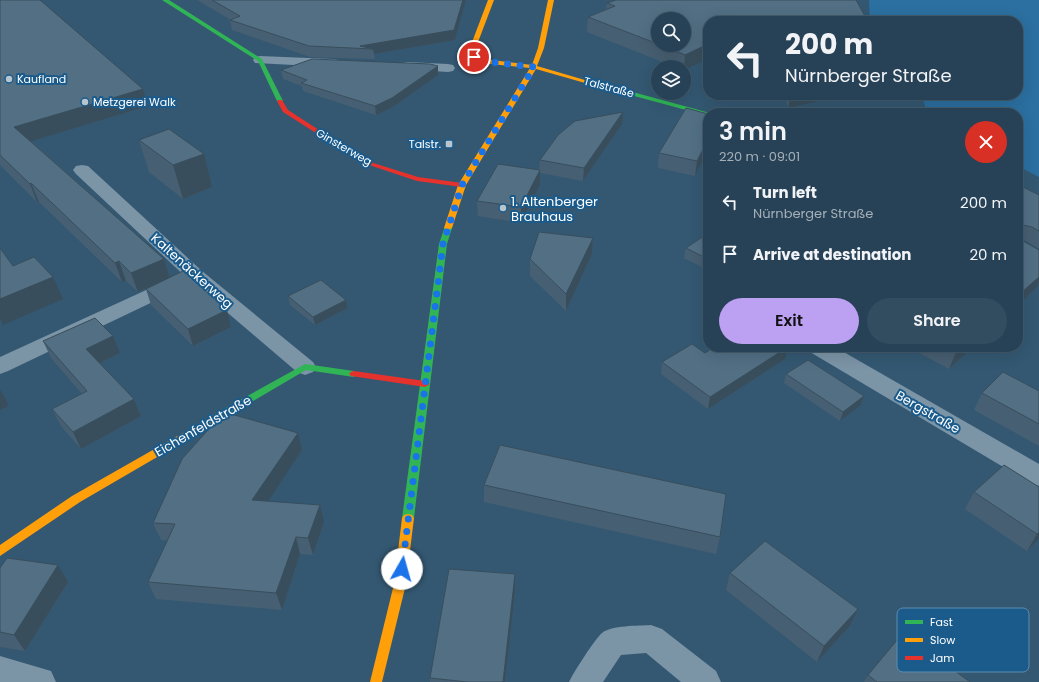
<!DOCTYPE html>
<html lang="en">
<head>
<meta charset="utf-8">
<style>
  :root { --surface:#274256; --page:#334d60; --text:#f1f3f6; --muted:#a4b0b9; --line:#435b6c; --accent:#bca0f2 }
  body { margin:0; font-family:Poppins,sans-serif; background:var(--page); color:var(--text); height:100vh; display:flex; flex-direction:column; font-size:15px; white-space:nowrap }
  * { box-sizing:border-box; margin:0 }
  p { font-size:13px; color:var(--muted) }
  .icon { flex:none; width:22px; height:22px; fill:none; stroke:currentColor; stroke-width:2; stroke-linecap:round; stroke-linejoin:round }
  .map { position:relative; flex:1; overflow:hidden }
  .details { position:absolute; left:703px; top:108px; width:320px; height:244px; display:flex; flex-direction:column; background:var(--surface); border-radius:16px; box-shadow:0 4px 16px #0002,0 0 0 1px var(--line) }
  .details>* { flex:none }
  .top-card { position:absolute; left:703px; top:16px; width:320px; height:84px; border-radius:16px; box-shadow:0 4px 16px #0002,0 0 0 1px var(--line); background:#274256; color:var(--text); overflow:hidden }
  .controls { position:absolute; left:651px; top:12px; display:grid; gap:8px }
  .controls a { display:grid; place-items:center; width:40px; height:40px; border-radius:50%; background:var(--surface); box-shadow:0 4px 16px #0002,0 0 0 1px var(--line); font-size:20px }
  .pin { position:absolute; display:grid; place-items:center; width:34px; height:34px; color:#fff; margin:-17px; border:2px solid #fff; border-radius:50%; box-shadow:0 1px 4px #0007 }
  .me { position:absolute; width:44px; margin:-22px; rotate:7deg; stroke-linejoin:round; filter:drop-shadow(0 0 3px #0008) }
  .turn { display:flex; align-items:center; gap:14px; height:84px; padding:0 16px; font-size:18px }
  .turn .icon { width:52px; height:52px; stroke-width:2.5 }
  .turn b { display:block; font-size:28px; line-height:34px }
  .round { display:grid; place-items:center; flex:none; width:42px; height:42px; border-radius:21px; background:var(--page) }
  .headline { display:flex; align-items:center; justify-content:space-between; height:68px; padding:0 16px }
  h1 { font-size:24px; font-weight:600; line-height:30px }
  .cta { display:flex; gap:8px; margin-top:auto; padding:8px 16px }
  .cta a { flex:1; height:46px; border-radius:24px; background:var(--accent); color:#111; font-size:16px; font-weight:600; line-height:46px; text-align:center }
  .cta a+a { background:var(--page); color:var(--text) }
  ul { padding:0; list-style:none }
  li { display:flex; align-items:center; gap:12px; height:52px; padding:0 16px }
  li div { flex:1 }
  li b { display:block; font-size:15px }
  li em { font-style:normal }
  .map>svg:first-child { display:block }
  .green { fill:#2b70a1 }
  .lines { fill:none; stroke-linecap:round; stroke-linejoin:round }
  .street { fill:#7b94a6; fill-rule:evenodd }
  .fast { fill:#30b455; fill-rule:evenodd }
  .slow { fill:#ff9f0a; fill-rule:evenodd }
  .jam { fill:#e5322d; fill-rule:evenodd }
  .wall { fill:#475f72; fill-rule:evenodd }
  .shaded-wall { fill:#394e5c }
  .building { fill:#526f84; stroke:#394e5c }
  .route { stroke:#1a73e8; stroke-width:7; stroke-dasharray:0 12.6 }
  .poi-dot { fill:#b8c5ce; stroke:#1a5b8c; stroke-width:1.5 }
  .labels { text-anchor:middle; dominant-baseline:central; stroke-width:4; stroke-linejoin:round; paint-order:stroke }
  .far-poi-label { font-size:11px; fill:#fff; stroke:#1a5b8c; text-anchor:start }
  .far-street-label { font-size:11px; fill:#fff; stroke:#1a5b8c }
  .poi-label { font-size:13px; fill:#fff; stroke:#1a5b8c; text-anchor:start }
  .street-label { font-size:13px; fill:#fff; stroke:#1a5b8c }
  .key { fill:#1a5b8c; stroke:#5f8cae; stroke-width:1 }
  .key-label { font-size:11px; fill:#fff }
</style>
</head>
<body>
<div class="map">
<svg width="1039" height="682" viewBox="0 0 1039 682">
  <rect width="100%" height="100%" fill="#345872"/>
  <path class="green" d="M869 0H1039V177L1018 166V113H927L922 95H1018V21H870Z"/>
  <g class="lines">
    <path class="street" d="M260 56 333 59 338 60 340 63 338 66 333 67 255 63 253 60 255 57Z
      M407 62 448 64 453 65 455 68 453 71 448 72 402 69 400 66 402 63Z
      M82 165 88 166 202 271 313 362 316 367 313 372 305 375 297 372 188 279 76 174 73 170 76 166Z
      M175 278 182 280 185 284 182 288 8 371 0 374V357L168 280Z
      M807 347H835L1039 464V486L1030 483 810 352Z
      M651 625 662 629 716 671 721 682H681L646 653 621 655 603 682H569C574 672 594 640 602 633 611 625 639 626 651 625Z
      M0 656 51 671 56 682H0Z"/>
    <path class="fast" d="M162 0H169L262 59 283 101 282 102 277 101 258 61Z
      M592 81 710 113H711H708V116L590 84 589 83Z
      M445 226H451L452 228 447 244 414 518 412 521 408 522 404 521 402 518 439 244Z
      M305 364 354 371 359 374 354 377 306 370 219 421H213L211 418 213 415Z"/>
    <path class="slow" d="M488 0H494L475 50 477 56 483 59 532 65 538 48 548 0H554L544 48 537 66 595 83 592 85 536 69 466 185 452 228 448 230 444 228 458 185 530 68 482 63 471 57 469 50Z
      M216 414 219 415 221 418 219 421 80 502 0 556V545L72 496Z
      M408 514 412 515 414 518 406 584 382 682H370L394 584 402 518 404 515Z"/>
    <path class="jam" d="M278 100H282L288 110 367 161 418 177 462 183 466 185 462 187 417 181 363 163 283 112 277 101Z
      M354 371 425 381 430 384 425 387 351 376 349 374 351 372Z"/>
  </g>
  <path class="wall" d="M0 0 143 89 148 106 31 141 164 259 170 278 231 327 193 346 151 305 146 289 138 292 126 281 122 282 39 202H37L0 165Z
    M197 0H466L455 40 374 54 375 59 310 57 232 30 230 20H231Z
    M607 3 708 21 684 67H675L587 32 588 17 606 9ZM658 19 684 45H658Z
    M281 70 438 75 393 107 376 115 303 91 302 86 283 79Z
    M784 95H830L828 99 788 108Z
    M708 114V150L695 176 658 168 659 153Z
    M622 124 583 181 540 173V185L521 223 478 216 477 201 539 170 540 160Z
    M139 140 212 187 183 199 149 172Z
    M1018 189 1039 195V249L1026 241 1023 240 1039 283 1037 287 1018 305Z
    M708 230V270L684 258 686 248 702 237V235Z
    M593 238 592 254 566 311 530 276V259Z
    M288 296 346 300 348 308 315 325 290 305Z
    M43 341 120 353 100 363 134 399 141 416 81 449 61 426 52 409 82 394 51 358Z
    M908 347H973L949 369Z
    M705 353 785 359 708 409 661 374 662 362Z
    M786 374 864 396 861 405 840 421 784 383Z
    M1039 391V446L974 410 982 393Z
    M302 450 268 501 324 522 313 555 300 554 282 610 156 599 148 582 168 541 161 540 153 523Z
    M484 485 720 537 716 554 484 502Z
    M1039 487V539L1027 551 965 509 974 492Z
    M0 568 68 582 25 651 0 647Z
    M730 573 858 609 850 626 817 662 726 590Z
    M515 591 505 682H430V678Z
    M868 675 970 682H864Z"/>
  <path class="shaded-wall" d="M463 0H466L455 40 374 54 373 49 360 46Z
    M708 44V59L684 70 685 55Z
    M438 66V75L393 107 376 115 375 106Z
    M143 89 148 106 22 144 14 127Z
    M791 95H830L828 99 788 108Z
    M623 112 622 124 583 181 584 168Z
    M708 140V150L695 176 697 161Z
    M204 154 212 187 183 199 173 165Z
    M540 170V185L521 223V207Z
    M31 183 39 202H37L30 184Z
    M593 238 592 254 566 311V294Z
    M164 259 170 278 138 292 131 273Z
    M119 261 126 281 122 282 115 263Z
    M1039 275V283L1037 287 1018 305V302L1022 292Z
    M53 277 63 299 3 325 0 318V299Z
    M346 300 348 308 315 325 313 317Z
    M227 310 231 327 193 346 188 329Z
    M113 336 120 353 94 366 86 349Z
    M788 347 785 359 708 409 710 397Z
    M962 347H973L949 369 956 352Z
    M0 389 9 406 0 410Z
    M864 396 861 405 840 421 843 412Z
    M134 399 141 416 81 449 73 432Z
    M298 433 302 450 258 517 252 500Z
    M320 505 324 522 313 555 308 538Z
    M1039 532V539L1027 551 1037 534Z
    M296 537 300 554 282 610 276 593Z
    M58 565 68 582 25 651 14 635Z
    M515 574V591L505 682H503Z
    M858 609 850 626 817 662 824 646Z"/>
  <path class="building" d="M0 0H40L143 89 14 127 164 259 131 273 119 261 115 263 31 183 30 184 0 155Z
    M212 0H463L454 30 360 46 373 49 309 46 230 20 240 16Z
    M616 0H856L865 16 862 21H708V44L685 55 661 45H684V19H658V44L588 17 615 6 607 3Z
    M312 59 430 64 438 66 392 98 375 106 301 83 307 80 281 70Z
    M686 108 708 114V140L697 161 659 153Z
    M623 112 584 168 540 160 558 135 575 121Z
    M169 129 204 154 173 165 139 140Z
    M498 164 540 170 521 207 477 201Z
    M1023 187 1039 195V231L1032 227 1023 225V241L1039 250V277L1022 292 1018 290V189Z
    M708 230V259L686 248 704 236 702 235Z
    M539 232 593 238 566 294 530 259Z
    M0 248 13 266 34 257 53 277 0 299Z
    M183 271 227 310 188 329 146 289Z
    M321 280 346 300 313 317 288 296Z
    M95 318 113 336 86 349 134 399 73 432 52 409 87 391 43 341Z
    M692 344 705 353 714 347H788L710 397 662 362Z
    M947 347H962L956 352Z
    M808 360 864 396 843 412 786 374Z
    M1003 372 1039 391V424L982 393Z
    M224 412 298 433 252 500 320 505 308 538 296 537 276 593 148 582 175 524 153 523 182 459Z
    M500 445 726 494 720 537 484 485Z
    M1004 465 1039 487V532L1037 534 974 492Z
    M765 541 858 609 824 646 730 573Z
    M7 558 58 565 14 635 0 632V568Z
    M449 569 515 574 503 682H468L430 678Z
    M903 633 970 682H877L868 675Z"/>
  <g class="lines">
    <path class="route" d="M402 569 443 244 462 185 534 67 482 61 474 57"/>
  </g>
  <g class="poi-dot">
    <circle cx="9" cy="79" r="4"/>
    <circle cx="85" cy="102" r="4"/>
    <rect x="445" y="140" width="8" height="8" rx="2"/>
    <circle cx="503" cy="208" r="4"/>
  </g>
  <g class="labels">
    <g class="far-poi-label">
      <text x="17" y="79">Kaufland</text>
      <text x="93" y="102">Metzgerei Walk</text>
      <text x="441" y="144" text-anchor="end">Talstr.</text>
    </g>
    <g class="far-street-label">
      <text transform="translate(609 87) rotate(15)">Talstraße</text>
      <text transform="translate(344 147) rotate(30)">Ginsterweg</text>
    </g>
    <g class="poi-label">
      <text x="511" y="201">1. Altenberger<tspan x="511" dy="15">Brauhaus</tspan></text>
    </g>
    <g class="street-label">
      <text transform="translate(192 271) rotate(42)">Kaltenäckerweg</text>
      <text transform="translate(928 412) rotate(30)">Bergstraße</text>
      <text transform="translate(203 426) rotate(-30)">Eichenfeldstraße</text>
    </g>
  </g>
  <rect x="897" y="608" width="132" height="64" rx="6" class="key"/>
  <rect x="905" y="620" width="18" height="4" fill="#30b455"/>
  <rect x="905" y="638" width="18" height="4" fill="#ff9f0a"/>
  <rect x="905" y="656" width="18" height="4" fill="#e5322d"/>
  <g class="key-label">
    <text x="930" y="626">Fast</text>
    <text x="930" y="644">Slow</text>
    <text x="930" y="662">Jam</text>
  </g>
</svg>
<div class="controls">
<a><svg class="icon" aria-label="search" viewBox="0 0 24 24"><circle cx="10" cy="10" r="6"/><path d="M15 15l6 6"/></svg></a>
<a><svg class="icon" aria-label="layers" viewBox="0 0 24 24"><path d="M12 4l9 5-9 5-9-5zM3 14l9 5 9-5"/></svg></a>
</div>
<div class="pin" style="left:474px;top:57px;background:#d93025"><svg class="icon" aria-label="arrive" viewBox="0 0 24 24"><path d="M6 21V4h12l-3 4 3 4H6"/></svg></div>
<svg class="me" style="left:402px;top:569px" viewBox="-20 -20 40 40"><circle r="19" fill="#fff"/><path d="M0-13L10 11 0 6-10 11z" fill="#1a73e8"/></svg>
<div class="top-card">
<div class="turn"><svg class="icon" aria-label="left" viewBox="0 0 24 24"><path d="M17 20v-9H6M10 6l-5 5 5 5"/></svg><div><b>200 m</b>Nürnberger Straße</div></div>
</div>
<section class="details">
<div class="headline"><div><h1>3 min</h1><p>220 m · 09:01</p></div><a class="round" style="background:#d93025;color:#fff"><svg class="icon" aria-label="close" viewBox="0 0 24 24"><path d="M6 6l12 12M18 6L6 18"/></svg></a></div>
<ul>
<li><svg class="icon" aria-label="left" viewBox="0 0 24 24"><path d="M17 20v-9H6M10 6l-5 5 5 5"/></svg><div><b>Turn left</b><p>Nürnberger Straße</p></div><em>200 m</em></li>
<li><svg class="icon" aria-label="arrive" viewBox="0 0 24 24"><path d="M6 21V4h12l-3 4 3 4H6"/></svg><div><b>Arrive at destination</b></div><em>20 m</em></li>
</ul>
<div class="cta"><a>Exit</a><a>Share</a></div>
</section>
</div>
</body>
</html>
